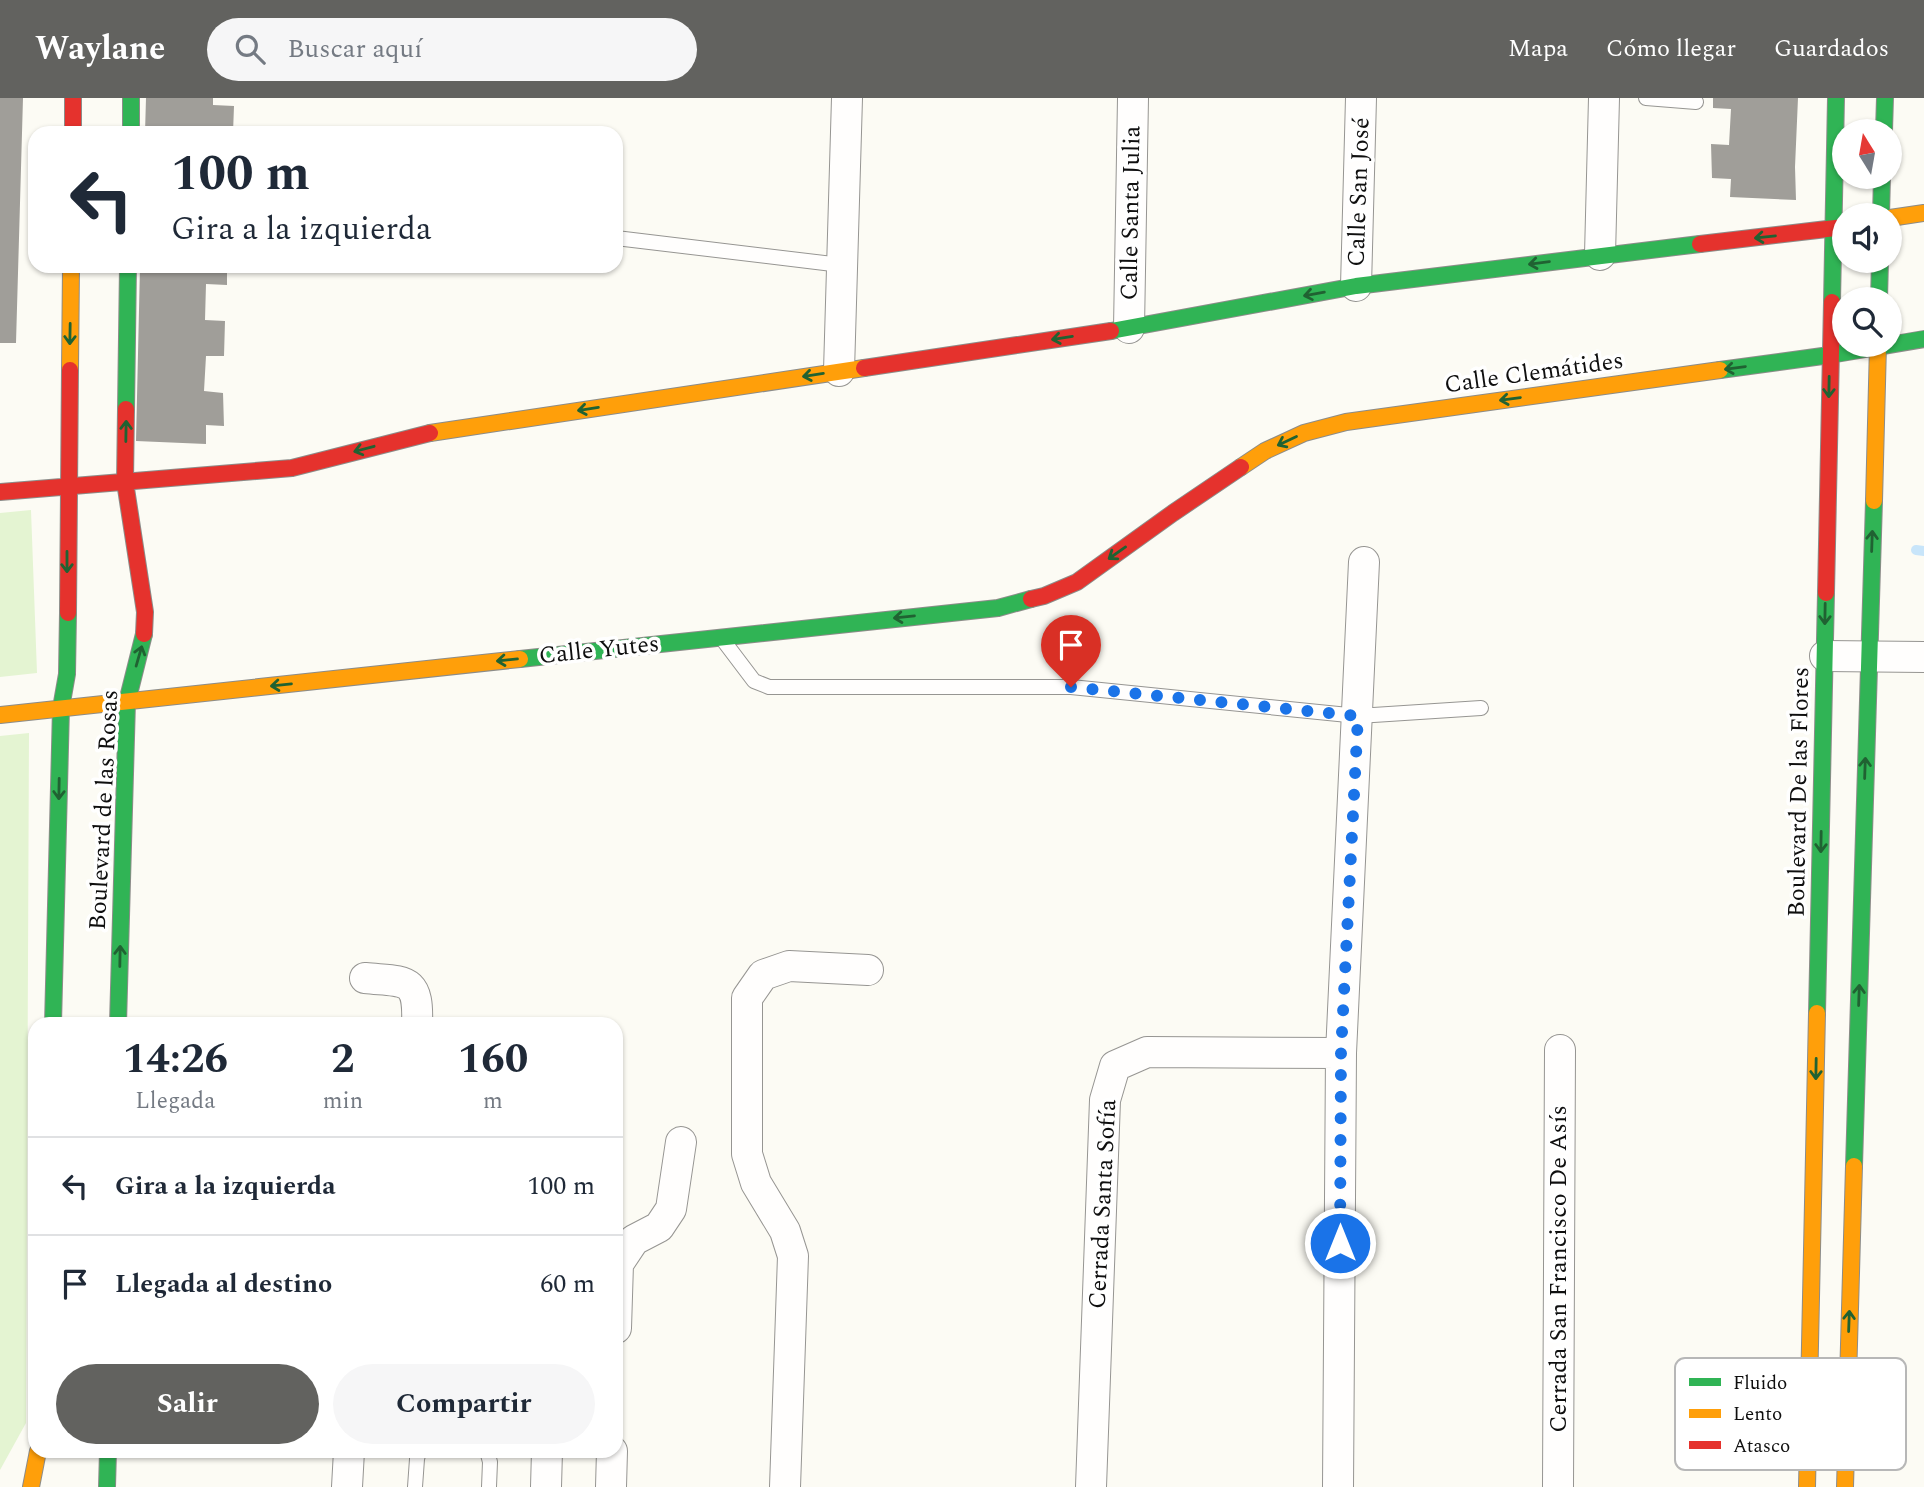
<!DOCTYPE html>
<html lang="es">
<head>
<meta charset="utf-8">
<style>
  :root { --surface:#fff; --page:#f6f6f7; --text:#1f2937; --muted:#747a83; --line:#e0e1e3; --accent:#62625f }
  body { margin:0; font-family:Spectral,serif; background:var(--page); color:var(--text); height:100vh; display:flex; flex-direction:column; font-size:26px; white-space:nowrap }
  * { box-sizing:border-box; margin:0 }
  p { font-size:23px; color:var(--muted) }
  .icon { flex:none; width:38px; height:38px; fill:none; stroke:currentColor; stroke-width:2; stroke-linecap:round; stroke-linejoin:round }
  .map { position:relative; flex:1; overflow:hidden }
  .drawer { position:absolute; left:28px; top:919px; width:595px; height:441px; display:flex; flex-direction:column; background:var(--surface); border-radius:21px; box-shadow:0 2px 5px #0004 }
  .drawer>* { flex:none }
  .top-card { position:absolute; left:28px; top:28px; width:595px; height:147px; border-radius:21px; box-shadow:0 2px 5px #0004; background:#fff; color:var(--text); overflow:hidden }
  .needle { width:46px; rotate:349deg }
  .buttons { position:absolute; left:1832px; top:21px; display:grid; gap:14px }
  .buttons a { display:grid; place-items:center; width:70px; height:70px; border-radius:50%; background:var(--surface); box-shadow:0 2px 5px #0004; font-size:35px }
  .pin { position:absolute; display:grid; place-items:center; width:60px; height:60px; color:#fff; margin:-72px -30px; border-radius:50% 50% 50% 0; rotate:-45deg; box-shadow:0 0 7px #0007 }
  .pin .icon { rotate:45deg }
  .me { position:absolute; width:77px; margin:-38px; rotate:0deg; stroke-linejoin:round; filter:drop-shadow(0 0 5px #0008) }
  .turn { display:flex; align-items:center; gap:24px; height:147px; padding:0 28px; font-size:32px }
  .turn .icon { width:91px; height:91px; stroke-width:2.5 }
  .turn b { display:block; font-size:49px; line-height:60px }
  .eta { display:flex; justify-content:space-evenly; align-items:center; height:119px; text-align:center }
  .eta b { font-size:42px; font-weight:700; line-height:49px }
  .primary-button { display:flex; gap:14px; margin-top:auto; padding:14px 28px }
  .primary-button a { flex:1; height:80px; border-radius:42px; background:var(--accent); color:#fff; font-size:28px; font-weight:700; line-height:80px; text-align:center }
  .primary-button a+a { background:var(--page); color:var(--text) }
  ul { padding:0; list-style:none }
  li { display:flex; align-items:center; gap:21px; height:98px; padding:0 28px; border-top:2px solid var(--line) }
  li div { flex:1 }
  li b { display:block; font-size:26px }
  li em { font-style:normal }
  header { display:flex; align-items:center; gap:42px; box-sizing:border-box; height:98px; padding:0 35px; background:var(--accent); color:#fff }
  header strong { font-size:33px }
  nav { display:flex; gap:38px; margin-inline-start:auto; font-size:24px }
  .search { width:490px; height:63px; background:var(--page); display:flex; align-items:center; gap:18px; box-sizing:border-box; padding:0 24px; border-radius:38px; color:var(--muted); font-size:26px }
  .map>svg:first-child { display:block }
  .green { fill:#e4f4d2 }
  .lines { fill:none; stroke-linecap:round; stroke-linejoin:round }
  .stream { stroke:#c8e5fa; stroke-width:10 }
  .building { fill:#a09e99 }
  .lane-casing { stroke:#969592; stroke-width:16 }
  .street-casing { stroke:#969592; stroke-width:32 }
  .fast-casing { stroke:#8c8c89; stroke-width:18 }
  .slow-casing { stroke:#8c8c89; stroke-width:18 }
  .jam-casing { stroke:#8c8c89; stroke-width:18 }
  .lane { stroke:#fffefd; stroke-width:14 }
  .street { stroke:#fffefd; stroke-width:30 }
  .fast { stroke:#30b455; stroke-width:16 }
  .slow { stroke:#ff9f0a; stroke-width:16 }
  .jam { stroke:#e5322d; stroke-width:16 }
  .oneway { stroke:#206232 }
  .route { stroke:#1a73e8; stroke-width:12; stroke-dasharray:0 21.6 }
  .labels { text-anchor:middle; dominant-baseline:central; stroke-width:7; stroke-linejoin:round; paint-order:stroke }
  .street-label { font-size:24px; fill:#0f0f0f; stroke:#fff }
  .key { fill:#fff; stroke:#b7b7b7; stroke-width:2 }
  .key-label { font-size:19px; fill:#0f0f0f }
</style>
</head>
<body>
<header>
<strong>Waylane</strong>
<div class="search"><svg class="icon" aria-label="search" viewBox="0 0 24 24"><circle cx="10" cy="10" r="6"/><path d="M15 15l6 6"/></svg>Buscar aquí</div>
<nav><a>Mapa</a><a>Cómo llegar</a><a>Guardados</a></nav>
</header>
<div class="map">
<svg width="1924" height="1389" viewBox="0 0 1924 1389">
  <rect width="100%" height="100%" fill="#fcfbf4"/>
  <path class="green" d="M31 412 37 575 0 579V415Z
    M29 635 26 1325 0 1372V638Z"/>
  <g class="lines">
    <path class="stream" d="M1916 452 1924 453"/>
  </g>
  <path class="building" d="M0 0H23L16 245H0Z
    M146 0H213V7L234 8 233 35H145Z
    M1713 0H1798L1795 69 1796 102 1730 99 1731 81 1712 80 1711 46 1729 47 1731 11 1713 10Z
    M140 168H227V187L206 186 205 222 225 223 224 258H206L204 293 223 295 224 328 206 327V346L136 343Z"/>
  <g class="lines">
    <defs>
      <path id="lane" d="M1646 0 1696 4
        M616 140 841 167
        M723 542 754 583 769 589H1071L1358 618 1481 610
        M487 1353 490 1364 489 1389
        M415 1389 417 1361 419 1353"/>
      <path id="street" d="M1600 157 1604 0
        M1356 188 1361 0
        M1129 230 1133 0
        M839 273 847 0
        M1825 558 1924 559
        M365 880C405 884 419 878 417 926
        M616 1230 618 1166 634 1142 659 1129 671 1111 681 1044
        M347 1389 349 1353
        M546 1389 547 1353
        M611 1389 612 1353
        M785 1389 793 1158 785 1133 756 1085 747 1056V900L763 877 789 868 868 872
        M1091 1389 1105 1002 1115 968 1147 954 1341 955
        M1338 1389 1341 955 1364 464
        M1558 1389 1560 952"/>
      <path id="fast" d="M131 0V35
        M1884 33 1885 0
        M1881 117 1882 79
        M1879 201 1880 163
        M1832 204 1836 0
        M1111 233 1356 188 1700 146
        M1720 272 1830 257 1924 241
        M126 311 128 168
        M520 561 998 510 1031 501
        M1817 915 1826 495
        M53 926 61 610 67 576 68 515
        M118 926 127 604 144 536
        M1854 1068 1874 403
        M107 1389 108 1353"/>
      <path id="slow" d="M1890 120 1924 115
        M70 272 71 168
        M430 335 864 270
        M1241 369 1265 353 1304 335 1346 324 1720 272
        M1874 403 1878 247
        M0 617 520 561
        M31 1389 38 1353
        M1807 1389 1817 915
        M1845 1389 1854 1068"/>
      <path id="jam" d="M73 0V35
        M1700 146 1844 129
        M864 270 1111 233
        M126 311 125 384 145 514 144 536
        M0 394 292 370 430 335
        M1826 495 1832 204
        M1031 501 1044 498 1077 484 1173 415 1241 369
        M68 515 70 272"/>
    </defs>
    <use href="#lane" class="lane-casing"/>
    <use href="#street" class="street-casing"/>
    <use href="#fast" class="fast-casing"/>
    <use href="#slow" class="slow-casing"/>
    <use href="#jam" class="jam-casing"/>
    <use href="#lane" class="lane"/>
    <use href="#street" class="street"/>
    <use href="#fast" class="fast"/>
    <use href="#slow" class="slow"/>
    <use href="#jam" class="jam"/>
  </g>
  <defs><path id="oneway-shaft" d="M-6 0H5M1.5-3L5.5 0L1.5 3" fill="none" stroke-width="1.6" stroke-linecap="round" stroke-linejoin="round" transform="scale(1.75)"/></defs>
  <g class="oneway">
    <use href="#oneway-shaft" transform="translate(1765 139) rotate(174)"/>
    <use href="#oneway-shaft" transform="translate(1539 165) rotate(173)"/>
    <use href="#oneway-shaft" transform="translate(1314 196) rotate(170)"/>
    <use href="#oneway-shaft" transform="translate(70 236) rotate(91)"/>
    <use href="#oneway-shaft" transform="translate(1062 240) rotate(171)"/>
    <use href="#oneway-shaft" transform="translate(1735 270) rotate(172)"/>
    <use href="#oneway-shaft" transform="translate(813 277) rotate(171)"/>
    <use href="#oneway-shaft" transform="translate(1829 289) rotate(91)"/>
    <use href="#oneway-shaft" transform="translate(1510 301) rotate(172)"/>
    <use href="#oneway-shaft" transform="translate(588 311) rotate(171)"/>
    <use href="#oneway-shaft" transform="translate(126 333) rotate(-89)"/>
    <use href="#oneway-shaft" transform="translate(1287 343) rotate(155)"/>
    <use href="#oneway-shaft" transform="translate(364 351) rotate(165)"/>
    <use href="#oneway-shaft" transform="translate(1872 443) rotate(-88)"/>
    <use href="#oneway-shaft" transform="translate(1117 455) rotate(145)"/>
    <use href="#oneway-shaft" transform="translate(67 464) rotate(90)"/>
    <use href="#oneway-shaft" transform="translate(1825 516) rotate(91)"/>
    <use href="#oneway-shaft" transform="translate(904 519) rotate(174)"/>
    <use href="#oneway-shaft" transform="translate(139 558) rotate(-74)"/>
    <use href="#oneway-shaft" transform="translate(507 562) rotate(174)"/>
    <use href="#oneway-shaft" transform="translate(281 587) rotate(174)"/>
    <use href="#oneway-shaft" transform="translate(1865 670) rotate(-88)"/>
    <use href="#oneway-shaft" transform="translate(59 691) rotate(91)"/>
    <use href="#oneway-shaft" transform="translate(1821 744) rotate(91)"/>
    <use href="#oneway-shaft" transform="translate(120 858) rotate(-89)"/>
    <use href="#oneway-shaft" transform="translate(1859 897) rotate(-88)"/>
    <use href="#oneway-shaft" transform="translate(1816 971) rotate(91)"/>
    <use href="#oneway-shaft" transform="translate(1849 1223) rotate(-88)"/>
  </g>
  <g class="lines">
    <path class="route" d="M1071 589 1358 618 1341 954 1340 1145"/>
  </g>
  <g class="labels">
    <g class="street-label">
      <text transform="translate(1359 94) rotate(-88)">Calle San José</text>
      <text transform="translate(1131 115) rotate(-89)">Calle Santa Julia</text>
      <text transform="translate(1534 275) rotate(-8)">Calle Clemátides</text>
      <text transform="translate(599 552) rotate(-6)">Calle Yutes</text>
      <text transform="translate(1799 694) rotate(-89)">Boulevard De las Flores</text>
      <text transform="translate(104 712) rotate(-87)">Boulevard de las Rosas</text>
      <text transform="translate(1103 1106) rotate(-87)">Cerrada Santa Sofía</text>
      <text transform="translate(1559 1171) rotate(-90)">Cerrada San Francisco De Asís</text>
    </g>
  </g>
  <rect x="1675" y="1260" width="231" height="112" rx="10" class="key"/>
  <rect x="1689" y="1280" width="32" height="8" fill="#30b455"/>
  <rect x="1689" y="1311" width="32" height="9" fill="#ff9f0a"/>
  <rect x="1689" y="1343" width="32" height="8" fill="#e5322d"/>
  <g class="key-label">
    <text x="1733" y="1291">Fluido</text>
    <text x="1733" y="1322">Lento</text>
    <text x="1733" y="1354">Atasco</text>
  </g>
</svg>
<div class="buttons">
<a><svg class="needle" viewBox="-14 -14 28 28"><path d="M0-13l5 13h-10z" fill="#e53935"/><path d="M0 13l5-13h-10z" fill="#747a83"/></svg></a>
<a><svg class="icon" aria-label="sound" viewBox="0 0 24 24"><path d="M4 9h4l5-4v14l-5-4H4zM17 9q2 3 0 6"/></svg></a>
<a><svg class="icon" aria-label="search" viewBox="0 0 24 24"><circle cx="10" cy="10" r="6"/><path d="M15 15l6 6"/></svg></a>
</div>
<div class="pin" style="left:1071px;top:589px;background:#d93025"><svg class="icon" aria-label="arrive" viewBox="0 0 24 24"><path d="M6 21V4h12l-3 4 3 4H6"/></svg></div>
<svg class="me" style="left:1340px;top:1145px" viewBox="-20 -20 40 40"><circle r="17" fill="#1a73e8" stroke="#fff" stroke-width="3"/><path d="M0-11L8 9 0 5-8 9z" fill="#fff"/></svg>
<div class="top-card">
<div class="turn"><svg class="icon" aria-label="left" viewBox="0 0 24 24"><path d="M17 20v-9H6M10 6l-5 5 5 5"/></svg><div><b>100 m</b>Gira a la izquierda</div></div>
</div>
<section class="drawer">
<div class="eta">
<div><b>14:26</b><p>Llegada</p></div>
<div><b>2</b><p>min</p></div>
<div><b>160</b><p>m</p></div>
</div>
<ul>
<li><svg class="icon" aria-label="left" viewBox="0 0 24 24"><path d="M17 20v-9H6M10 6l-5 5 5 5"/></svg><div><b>Gira a la izquierda</b></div><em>100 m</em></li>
<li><svg class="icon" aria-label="arrive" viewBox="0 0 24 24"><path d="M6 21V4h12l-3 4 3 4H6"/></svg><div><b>Llegada al destino</b></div><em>60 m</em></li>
</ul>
<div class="primary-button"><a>Salir</a><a>Compartir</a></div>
</section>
</div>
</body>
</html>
